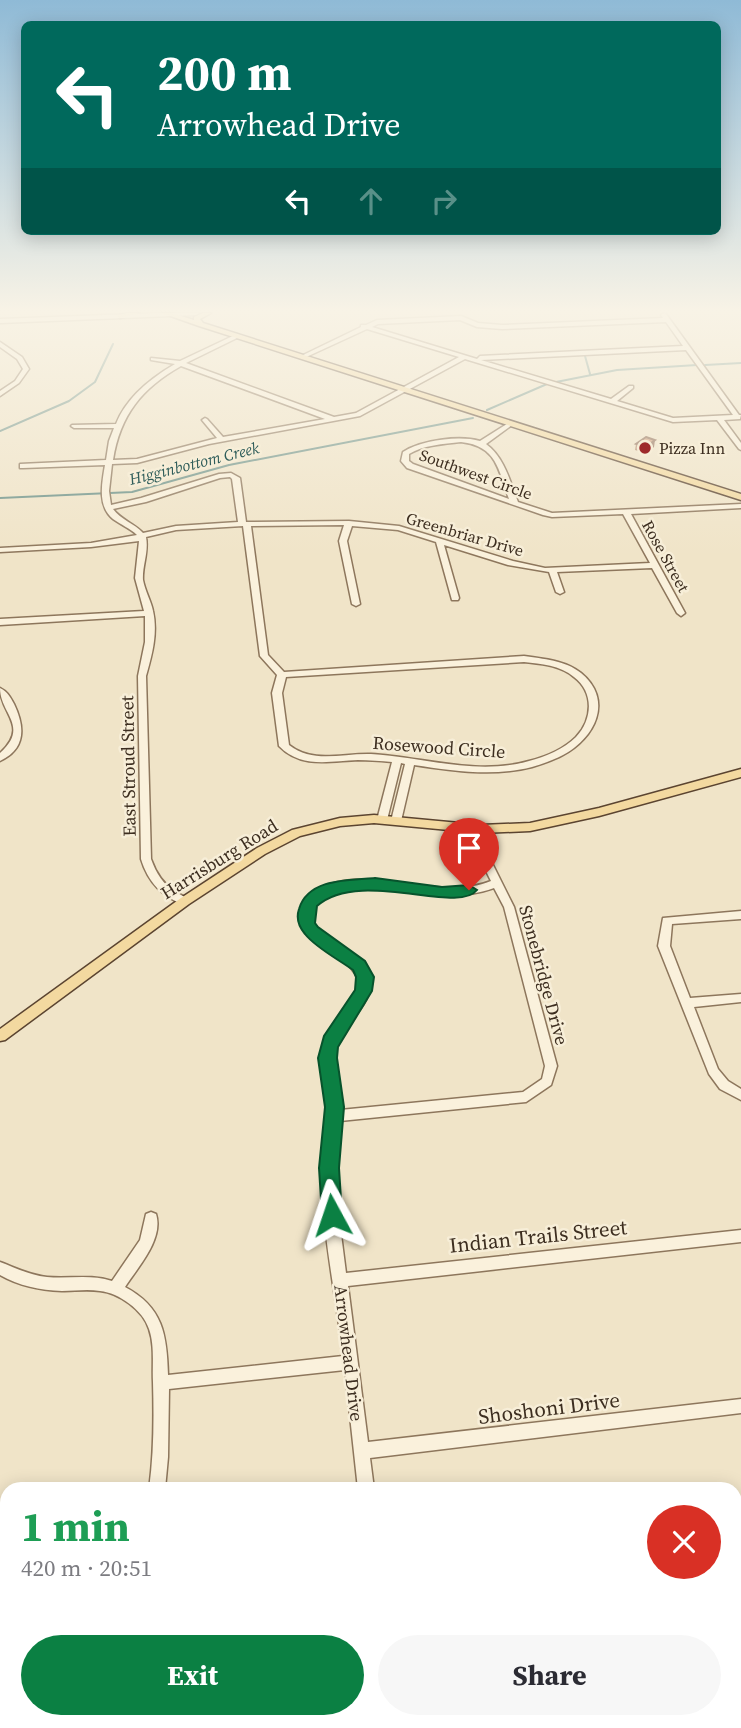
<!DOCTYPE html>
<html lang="en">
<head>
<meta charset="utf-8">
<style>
  :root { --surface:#fff; --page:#f7f7f7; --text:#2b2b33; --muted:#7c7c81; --accent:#0b8043 }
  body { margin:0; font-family:"Source Serif 4",serif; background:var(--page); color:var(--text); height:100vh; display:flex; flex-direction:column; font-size:26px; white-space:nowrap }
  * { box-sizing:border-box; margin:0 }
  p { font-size:23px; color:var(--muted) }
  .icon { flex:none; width:38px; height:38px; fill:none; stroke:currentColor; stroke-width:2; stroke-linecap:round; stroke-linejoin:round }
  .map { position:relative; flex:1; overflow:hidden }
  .drawer { position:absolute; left:0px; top:1482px; width:742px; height:247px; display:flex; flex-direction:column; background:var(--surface); border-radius:21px 21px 0 0; box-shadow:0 4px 18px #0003 }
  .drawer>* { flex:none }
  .top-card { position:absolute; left:21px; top:21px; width:700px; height:214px; border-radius:10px; box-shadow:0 4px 18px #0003; background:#00695c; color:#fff; overflow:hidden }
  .pin { position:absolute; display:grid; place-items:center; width:60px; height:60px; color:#fff; margin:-72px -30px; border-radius:50% 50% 50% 0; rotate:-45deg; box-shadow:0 0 7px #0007 }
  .pin .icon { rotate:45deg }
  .me { position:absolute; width:77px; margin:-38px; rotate:355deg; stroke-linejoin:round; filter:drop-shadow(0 0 5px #0008) }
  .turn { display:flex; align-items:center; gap:24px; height:147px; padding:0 21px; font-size:32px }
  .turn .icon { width:91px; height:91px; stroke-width:2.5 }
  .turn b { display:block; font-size:49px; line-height:60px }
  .lanes { display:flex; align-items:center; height:66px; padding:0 21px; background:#0003; justify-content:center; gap:35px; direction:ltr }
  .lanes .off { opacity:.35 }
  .round { display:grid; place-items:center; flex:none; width:74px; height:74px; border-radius:37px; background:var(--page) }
  .summary { display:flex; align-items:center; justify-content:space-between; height:119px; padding:0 21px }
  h1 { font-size:42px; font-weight:700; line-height:52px; color:#1e9e55 }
  .cta { display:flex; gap:14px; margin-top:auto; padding:14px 21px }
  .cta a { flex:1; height:80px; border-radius:42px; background:var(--accent); color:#fff; font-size:28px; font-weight:700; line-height:80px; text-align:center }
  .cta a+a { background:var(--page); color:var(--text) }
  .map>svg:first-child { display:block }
  .green { fill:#c9cf9b }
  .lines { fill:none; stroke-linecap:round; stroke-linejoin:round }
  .stream-far1 { stroke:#6f938a; stroke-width:2 }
  .stream { stroke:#6f938a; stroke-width:3.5 }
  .minor-casing { stroke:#8d765c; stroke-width:3 }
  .major-casing { stroke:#5b4430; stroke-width:3 }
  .minor { fill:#faf1dc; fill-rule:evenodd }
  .major { fill:#f3d9a0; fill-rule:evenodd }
  .wall { fill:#b2896c }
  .shaded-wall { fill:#916f58 }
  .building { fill:#cf9f7d; stroke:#916f58; stroke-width:2 }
  .route { fill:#0b8043; stroke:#07532c; stroke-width:2 }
  .poi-dot { fill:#9e2a2b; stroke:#f7eed8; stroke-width:2.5 }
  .labels { text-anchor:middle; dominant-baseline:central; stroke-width:5; stroke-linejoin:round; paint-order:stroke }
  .far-poi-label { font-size:16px; fill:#3d2e20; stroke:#f7eed8; text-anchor:start }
  .far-water-label { font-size:16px; font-style:italic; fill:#2f5d5a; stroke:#f7eed8 }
  .far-street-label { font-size:16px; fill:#3d2e20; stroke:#f7eed8 }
  .street-label { font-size:18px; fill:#3d2e20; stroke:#f7eed8 }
  .near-street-label { font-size:21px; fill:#3d2e20; stroke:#f7eed8 }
</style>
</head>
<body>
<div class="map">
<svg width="741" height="1728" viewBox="0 0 741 1728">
  <rect width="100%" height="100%" fill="#f0e4c8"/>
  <path class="green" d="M741 1511V1728H735V1512Z"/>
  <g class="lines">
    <path class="stream-far1" d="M585 356 590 374
      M705 365 741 363
      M556 382 617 370 697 365
      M487 410 547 384
      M0 431 69 401 95 382 113 344
      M0 498 132 492 229 465 473 418"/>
    <path class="stream" d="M735 1583 741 1584
      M102 1728 109 1722"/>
    <defs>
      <path id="minor" d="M158 313H199L196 315 0 323V319Z
        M664 313 666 314 739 415H741L740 419 724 420 741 443V450L739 449 717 420 673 422 465 359 360 416 209 444 137 463 112 464 109 491 111 505 141 498 219 474 231 473 240 478 246 522 349 521 399 526 513 561 545 568 650 563 623 514 552 517 543 515 407 468 401 461 403 452C421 440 460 435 480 441L510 422 512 423V425L486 444C504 457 510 481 518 502L552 513 741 504V508L631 514 685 613 681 616 677 613 652 568 557 572 564 592 560 594 556 592 549 572 508 565 444 545 459 598 458 600H452L436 542 398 530 352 526 347 541 360 604 356 606 352 604 339 541 344 525 251 526 268 655 284 672 524 656C543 659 565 660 581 673 614 700 595 738 563 755 554 760 542 764 532 767 494 777 453 771 414 765L401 821 396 824 391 821 405 764 401 763 387 820 382 823 377 820 392 762C381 761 369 760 358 760 330 761 301 769 279 746L272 693 277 675 260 656 243 526 176 530 146 537C149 552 142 566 143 580 145 591 151 601 153 611 158 633 152 655 146 676L151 859C156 873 163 884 175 892 181 895 186 897 190 901L185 905C162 897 148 882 141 859L138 676 145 642V616L0 625V619L144 611 135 578 139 541 91 547 0 552V548L91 543 137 535C130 528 121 525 113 519 97 506 102 483 105 465L23 468H20V464L106 460 109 441 114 428H74L71 426 72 425 116 424C126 398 151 378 175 364L151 360V358L180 361 237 334 240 336 239 337 186 363 334 417 356 413 459 357 367 329 304 358 299 357 361 327V325H366L377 320 461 316 478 323 502 325 663 318 661 315ZM460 320 477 327 502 329 666 322 683 346 480 356 477 359 372 327 378 324ZM686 350 733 415 673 418 617 401 633 388V386H629L611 399 481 360ZM181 366 325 419 223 437 207 419 205 418 202 420 217 438 137 459 113 460C120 415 142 388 181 366ZM461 442C497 446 498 469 509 499L413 464 409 461V454C424 445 443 444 461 442ZM230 477 232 479 238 522 176 526 143 533C134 523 121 520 113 509L146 502 220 478ZM524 662C541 664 560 665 574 677 594 692 593 719 576 737 564 749 545 757 529 761 477 776 423 757 371 754 342 753 313 764 289 745L282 693 286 677Z
        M0 342 22 357 29 369 19 383 0 396V391L15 381 23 369 17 359 0 347Z
        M0 688C8 692 10 697 14 704 25 727 26 749 0 761V753C30 726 0 714 0 688Z
        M481 826 486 829 490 859 514 907 557 1066 551 1085 526 1102 340 1121 336 1174V1195L346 1273 741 1230V1242L348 1286 368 1442 741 1399V1413L370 1458 374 1489H358L345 1370 169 1389 168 1457 165 1489H149C154 1454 154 1418 153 1382 152 1365 155 1346 149 1329 143 1310 119 1293 100 1291 87 1289 75 1291 62 1291 40 1290 19 1286 0 1275V1262C16 1268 29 1275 47 1277 69 1279 91 1274 112 1281L140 1240 146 1214 151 1212 156 1214C164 1239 138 1267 125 1287 163 1307 167 1335 168 1375L343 1356C337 1302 325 1247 322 1192 321 1166 328 1140 328 1113 328 1092 319 1071 323 1050 328 1026 351 1012 358 990 369 954 261 933 314 893 360 859 435 904 491 881L480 859 476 829ZM358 887C404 889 449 904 494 888L504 907 545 1066 542 1079 523 1092 340 1110C339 1089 330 1067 336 1046 342 1024 368 1010 370 986 374 952 294 935 315 906 325 892 341 889 358 887Z
        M741 911V919L672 924 670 946 690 998 741 994V1002L694 1007 718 1069 728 1081 741 1089V1100L720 1089 709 1074 658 946 663 918Z
        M7 1626V1644L0 1648V1629Z
        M387 1722H405L406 1728H388Z
        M549 1722H606L603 1728H546Z
        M606 1722H624L625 1728H607Z"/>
      <path id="major" d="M127 313H140L120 318 117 316Z
        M162 313H171L194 320V317L203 313H211L200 319 203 323 741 494V500L199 326Z
        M741 769V777L599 816 530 831 481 833 374 823 340 826 300 836 265 854 189 904 5 1040 0 1041V1029L181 898 257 848 292 830 340 818 374 815 481 825 530 823 599 808Z"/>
    </defs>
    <use href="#minor" class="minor-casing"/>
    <use href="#major" class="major-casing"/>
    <use href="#minor" class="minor"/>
    <use href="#major" class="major"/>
  </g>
  <path class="wall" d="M636 444 654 447 645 453 635 450Z"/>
  <path class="shaded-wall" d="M655 440 654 447 645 453 646 447Z"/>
  <path class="building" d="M646 437 655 440 646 447 636 444Z"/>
  <linearGradient id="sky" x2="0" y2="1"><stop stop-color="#8fbad6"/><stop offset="0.56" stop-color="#f8f3e6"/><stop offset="1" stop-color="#f8f3e6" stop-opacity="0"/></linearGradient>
  <rect width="741" height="555" fill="url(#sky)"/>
  <path class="route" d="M375 878 442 887 469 885 477 890C458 915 359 868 317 906L315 923 318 927 365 961 374 977 372 991 338 1047 337 1058 344 1107 339 1168 342 1215 339 1221 332 1224 325 1221 322 1215 319 1168 325 1107 318 1058 324 1036 355 990 356 977 353 970C338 959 316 948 305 934 299 927 296 918 299 909 308 878 350 880 375 878Z"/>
  <circle class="poi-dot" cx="645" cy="448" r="7"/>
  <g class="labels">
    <g class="far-poi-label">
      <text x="659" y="448">Pizza Inn</text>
    </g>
    <g class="far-water-label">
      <text transform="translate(194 463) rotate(-14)">Higginbottom Creek</text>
    </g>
    <g class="far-street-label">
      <text transform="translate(476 474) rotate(20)">Southwest Circle</text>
      <text transform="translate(465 534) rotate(16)">Greenbriar Drive</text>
      <text transform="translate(666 556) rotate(61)">Rose Street</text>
    </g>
    <g class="street-label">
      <text transform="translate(439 747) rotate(4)">Rosewood Circle</text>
      <text transform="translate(128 766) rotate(-91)">East Stroud Street</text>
      <text transform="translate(219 859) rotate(-32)">Harrisburg Road</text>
      <text transform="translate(544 975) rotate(75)">Stonebridge Drive</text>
      <text transform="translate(349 1353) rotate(83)">Arrowhead Drive</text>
    </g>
    <g class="near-street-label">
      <text transform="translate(538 1236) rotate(-6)">Indian Trails Street</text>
      <text transform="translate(549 1408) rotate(-7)">Shoshoni Drive</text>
    </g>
  </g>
</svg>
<div class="pin" style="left:469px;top:890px;background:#d93025"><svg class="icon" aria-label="arrive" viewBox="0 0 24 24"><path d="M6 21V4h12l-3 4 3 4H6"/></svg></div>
<svg class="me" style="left:332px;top:1215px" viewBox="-20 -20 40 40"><path d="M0-17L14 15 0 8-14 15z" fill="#0b8043" stroke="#fff" stroke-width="4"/></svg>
<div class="top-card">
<div class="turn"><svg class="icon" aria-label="left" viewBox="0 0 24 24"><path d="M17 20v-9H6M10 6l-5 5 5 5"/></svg><div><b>200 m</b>Arrowhead Drive</div></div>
<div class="lanes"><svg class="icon" aria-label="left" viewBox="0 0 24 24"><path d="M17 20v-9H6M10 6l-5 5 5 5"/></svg><svg class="icon off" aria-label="ahead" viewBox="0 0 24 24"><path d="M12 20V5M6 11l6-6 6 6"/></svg><svg class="icon off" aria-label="right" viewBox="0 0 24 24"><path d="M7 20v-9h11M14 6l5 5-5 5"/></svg></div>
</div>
<section class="drawer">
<div class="summary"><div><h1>1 min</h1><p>420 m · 20:51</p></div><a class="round" style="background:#d93025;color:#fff"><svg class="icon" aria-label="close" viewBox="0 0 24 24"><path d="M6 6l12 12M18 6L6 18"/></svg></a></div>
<div class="cta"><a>Exit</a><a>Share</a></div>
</section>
</div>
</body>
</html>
